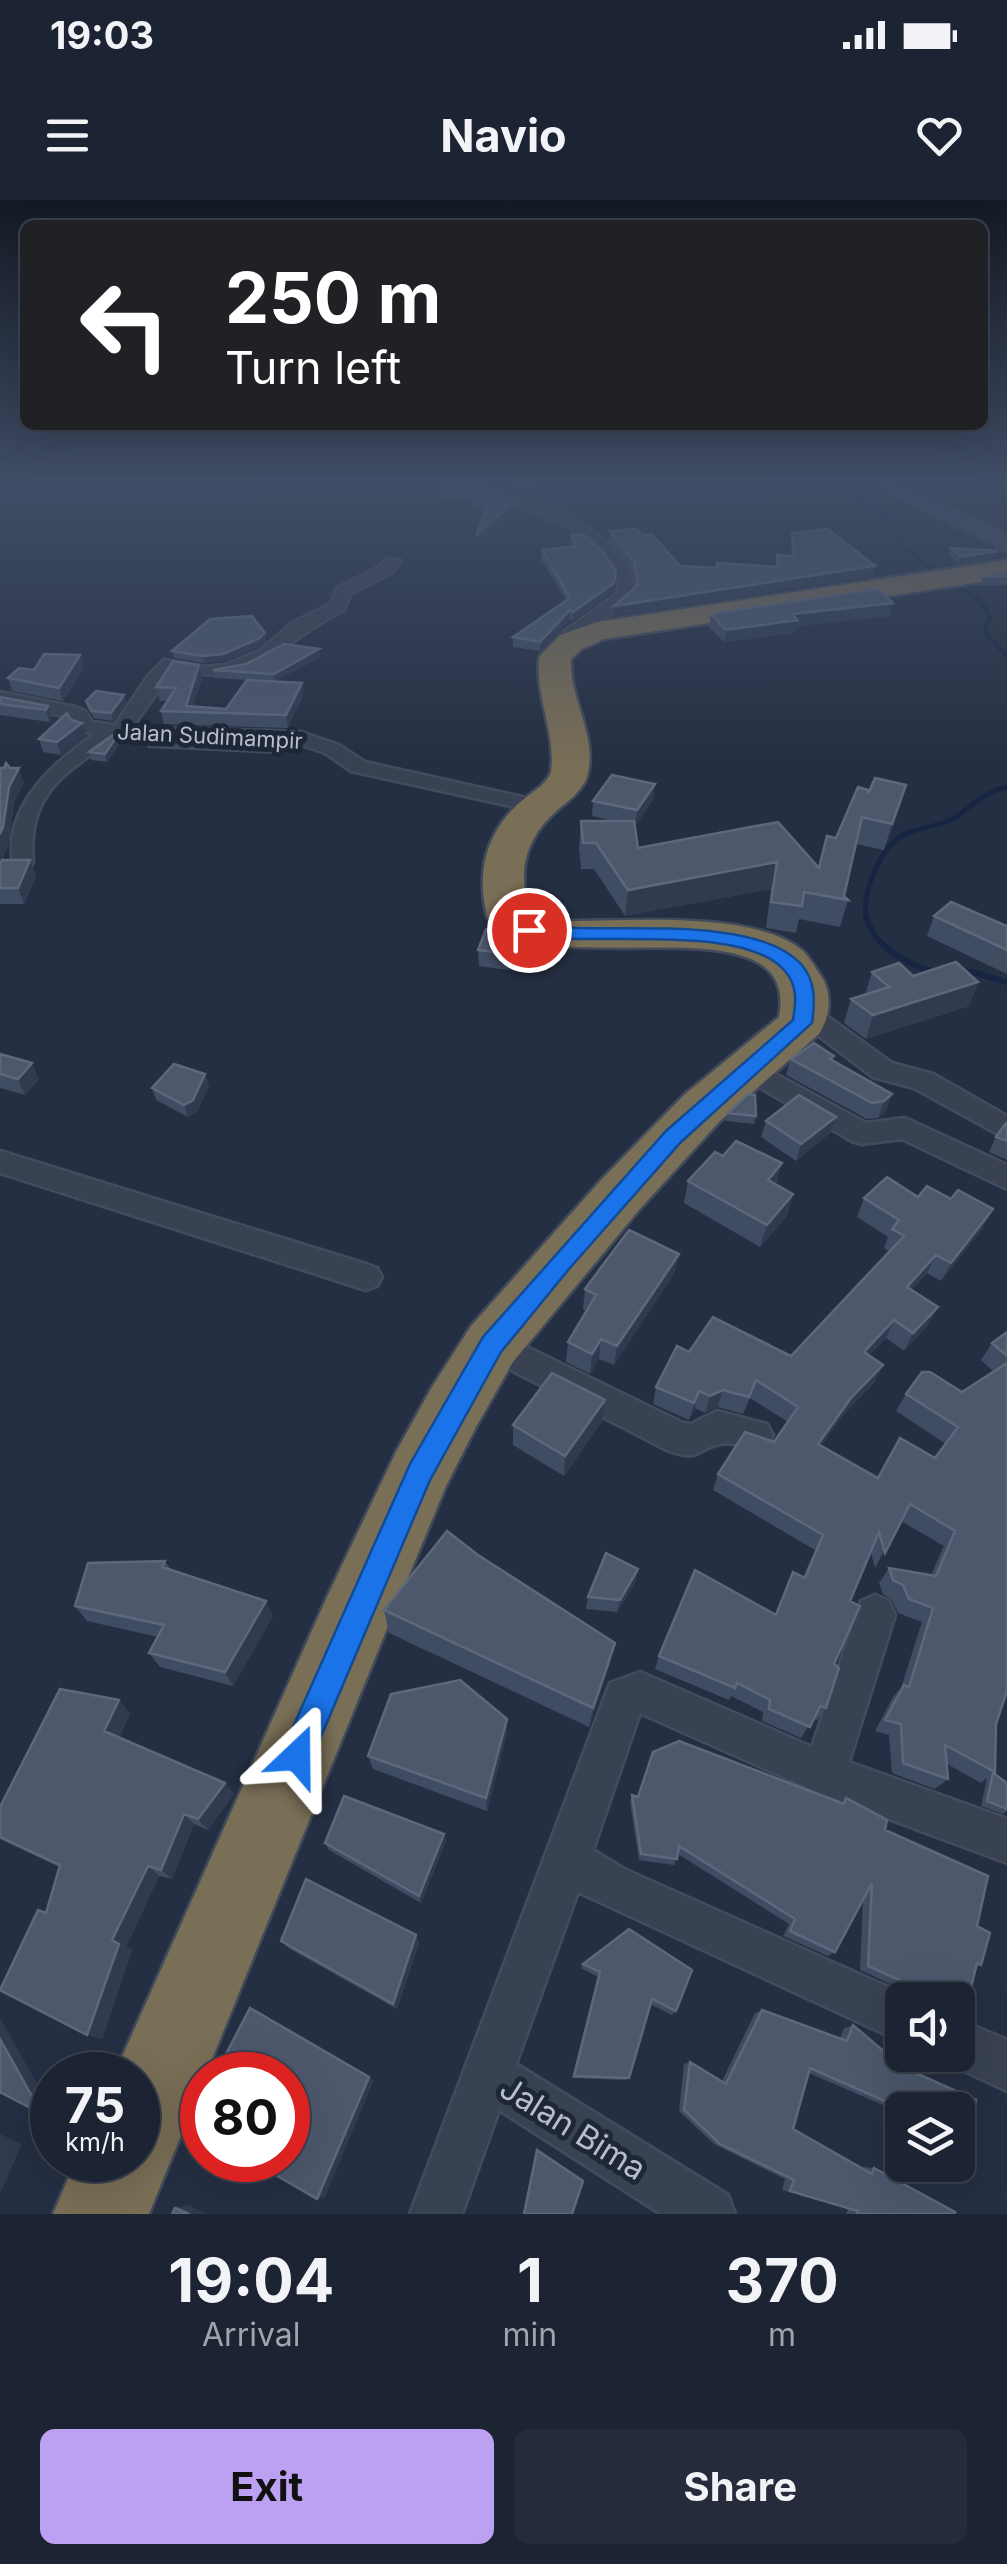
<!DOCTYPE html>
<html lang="en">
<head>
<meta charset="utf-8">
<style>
  :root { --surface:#1c2332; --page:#252b3a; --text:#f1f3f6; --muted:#a0a4ac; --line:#3a404d; --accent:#bca0f2 }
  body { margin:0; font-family:Inter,sans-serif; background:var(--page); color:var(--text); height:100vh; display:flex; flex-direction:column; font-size:38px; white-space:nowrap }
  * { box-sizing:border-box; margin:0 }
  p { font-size:32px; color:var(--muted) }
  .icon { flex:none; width:55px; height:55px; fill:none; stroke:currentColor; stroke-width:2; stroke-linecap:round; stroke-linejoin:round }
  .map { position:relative; height:2014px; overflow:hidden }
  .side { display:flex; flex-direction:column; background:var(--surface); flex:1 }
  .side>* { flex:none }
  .hud { position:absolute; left:20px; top:20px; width:968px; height:210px; border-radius:15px; box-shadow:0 10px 40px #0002,0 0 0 2px var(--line); background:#202124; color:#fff; overflow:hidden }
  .tools { position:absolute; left:885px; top:1782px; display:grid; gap:20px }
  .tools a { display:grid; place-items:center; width:90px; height:90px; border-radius:15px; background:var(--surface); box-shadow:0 10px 40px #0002,0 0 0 2px var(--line); font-size:50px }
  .speed { position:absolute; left:30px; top:1852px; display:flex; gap:20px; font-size:50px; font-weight:700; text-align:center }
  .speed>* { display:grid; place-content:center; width:130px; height:130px; border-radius:50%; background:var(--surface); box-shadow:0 10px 40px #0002,0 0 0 2px var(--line); line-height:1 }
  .speed small { font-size:25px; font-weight:400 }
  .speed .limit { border:15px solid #d22; background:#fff; color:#111 }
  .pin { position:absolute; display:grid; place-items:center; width:85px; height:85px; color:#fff; margin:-42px; border:5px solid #fff; border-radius:50%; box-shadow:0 2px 10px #0007 }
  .me { position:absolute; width:110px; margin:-55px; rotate:23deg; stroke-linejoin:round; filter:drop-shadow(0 0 8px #0008) }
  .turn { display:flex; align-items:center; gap:35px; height:210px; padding:0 40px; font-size:45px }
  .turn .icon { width:130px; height:130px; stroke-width:2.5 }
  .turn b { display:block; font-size:70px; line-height:85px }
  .eta { display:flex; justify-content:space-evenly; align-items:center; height:170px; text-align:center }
  .eta b { font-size:60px; font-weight:700; line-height:70px }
  .primary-button { display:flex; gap:20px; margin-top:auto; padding:20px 40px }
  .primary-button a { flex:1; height:115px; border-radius:15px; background:var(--accent); color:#111; font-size:40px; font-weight:700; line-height:115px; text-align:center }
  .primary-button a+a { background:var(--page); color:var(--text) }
  .status { display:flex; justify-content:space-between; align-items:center; height:70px; padding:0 50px; background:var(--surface); direction:ltr }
  .status svg { height:28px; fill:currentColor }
  header { display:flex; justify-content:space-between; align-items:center; height:130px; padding:0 40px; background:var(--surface); font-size:45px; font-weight:700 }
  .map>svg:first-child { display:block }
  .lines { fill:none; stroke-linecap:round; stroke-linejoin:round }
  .stream-far2 { stroke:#172542; stroke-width:4 }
  .stream-far1 { stroke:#172542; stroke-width:5 }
  .stream { stroke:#172542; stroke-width:6 }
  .street-casing { stroke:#434b5c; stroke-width:5 }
  .secondary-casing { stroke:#434b5c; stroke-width:6 }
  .highway-casing { stroke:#414a5a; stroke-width:5 }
  .street { fill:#394253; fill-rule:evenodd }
  .secondary { fill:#475066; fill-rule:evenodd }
  .highway { fill:#796e56; fill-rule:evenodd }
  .wall { fill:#404c61 }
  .shaded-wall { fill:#303b50 }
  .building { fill:#4d586d; stroke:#5d687c; stroke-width:2.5 }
  .route { fill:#1a73e8; stroke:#114b97; stroke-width:2.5 }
  .labels { text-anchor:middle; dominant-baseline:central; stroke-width:10; stroke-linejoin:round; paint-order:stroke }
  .far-street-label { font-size:22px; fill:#b7bdcc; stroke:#1e2738 }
  .near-street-label { font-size:32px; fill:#b7bdcc; stroke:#1e2738 }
</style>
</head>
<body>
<div class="status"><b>19:03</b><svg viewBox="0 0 49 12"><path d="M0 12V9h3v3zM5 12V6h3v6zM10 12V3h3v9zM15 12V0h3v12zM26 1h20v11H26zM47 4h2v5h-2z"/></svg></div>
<header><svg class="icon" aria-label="menu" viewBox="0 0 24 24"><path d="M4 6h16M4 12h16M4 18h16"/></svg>Navio<svg class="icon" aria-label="heart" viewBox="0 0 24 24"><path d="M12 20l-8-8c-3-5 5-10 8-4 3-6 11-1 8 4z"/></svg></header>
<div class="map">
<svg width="1007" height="2014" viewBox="0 0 1007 2014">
  <rect width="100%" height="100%" fill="#252f43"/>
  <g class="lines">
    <path class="stream-far2" d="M830 282 886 318 902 346 938 374
      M951 381 982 403 991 419 985 426 987 435 1007 456"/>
    <path class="stream-far1" d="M866 717C862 692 880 648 903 635 919 626 938 628 954 618 972 606 985 591 1007 587"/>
    <path class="stream" d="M866 715C873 748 907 764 937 773
      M961 774 972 772 1007 782"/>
    <defs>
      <path id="street" d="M463 282C514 282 640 335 633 396L574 441 561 461H549L546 452 562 433 617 394 619 379 605 358 571 328Z
        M388 358 401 361 391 373 350 394 344 410C278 443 255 489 174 470L132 527 301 532 339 545 365 562 545 602 548 606 545 610 538 612 351 571 325 553 299 544 161 543 115 538C64 574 27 593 33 662L30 667H14C0 608 55 561 95 534L78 531 71 519 63 516 0 504V492L75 507 85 511 92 522 115 525 148 476 164 460 204 467 225 465 261 450 292 423 331 404 337 388 379 367Z
        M804 804 813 806 892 863 933 874 1007 916V939L914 888 873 877 795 818 791 812Z
        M750 860 866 923 905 918 1007 965V989L902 939 862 944 852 941 740 876 737 869 740 862Z
        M0 951 366 1064 377 1068 382 1077 377 1086 366 1090 0 973Z
        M492 1130 683 1223 691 1224 717 1211 767 1224 773 1235 767 1246C750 1253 737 1240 720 1244 695 1249 701 1263 667 1250L480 1154 475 1144 480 1134Z
        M875 1395 889 1401 895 1415 849 1562 1007 1619V1663L824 1595 640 1513 593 1650 624 1669 917 1800H902V1842L578 1692 516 1864 728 1995 735 2014H661L499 1910 462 2014H410L610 1483 640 1472 812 1547 861 1401Z
        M958 1819 1007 1840V1891L941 1860 939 1855H958Z"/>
      <path id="secondary" d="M869 282H894L1007 336V350Z"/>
      <path id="highway" d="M1007 360V378L604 439 582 449 571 459C569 498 597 535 588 573 585 588 571 599 560 608 526 636 517 669 529 711L546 721C611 723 752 707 803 751 810 758 816 769 821 776 833 794 830 817 819 834L720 921 639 1010 513 1162 476 1227 446 1286 386 1431 149 2014H53L76 1960H138V1875H114L327 1397 396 1252 432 1187 471 1126 601 980 684 895 779 817C803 692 538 790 487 717 477 674 484 637 517 605 528 594 545 587 551 572 556 532 535 497 539 457L560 435 597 422Z"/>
    </defs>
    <use href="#street" class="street-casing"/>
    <use href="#secondary" class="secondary-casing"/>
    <use href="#highway" class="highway-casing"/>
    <use href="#street" class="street"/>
    <use href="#secondary" class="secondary"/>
    <use href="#highway" class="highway"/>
  </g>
  <path class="wall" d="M444 282 515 301V308L476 343V335L486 308 473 307 472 300 440 299 439 292Z
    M490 282H541V286L531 294Z
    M610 331 680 366H775L777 355 792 356 791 342 792 333 875 366 873 376 613 416 614 406 635 387 633 372 609 341Z
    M571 335 614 392 572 421 570 419 540 451 513 447V437L566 400 541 359 542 350 572 347 570 344Z
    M1004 342H1007V354L1001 351Z
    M951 348 998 351 996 358 958 364 949 355Z
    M1007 372V385L980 386 983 377Z
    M893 403 890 416 796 426 794 433 724 442 709 427 711 414Z
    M265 433 266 441 259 447 224 461 204 463 174 458 172 451Z
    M319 449 320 457 276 481 302 483 303 496 288 528 164 524 161 511 167 501H160L156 487 202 478 193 506 226 509 252 480 214 478 213 470Z
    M80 455 84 468 63 501 12 491 8 478Z
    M0 497 48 506 52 518 49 522 0 515Z
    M86 501 126 503 113 521 94 518 88 509Z
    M71 520 82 523 86 536 61 555 43 552 39 539Z
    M146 540 279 548 276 554 148 548Z
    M120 543 107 562 91 560 89 552Z
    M0 568 24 583 14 602 9 642 2 660H30L36 677 24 704H0Z
    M655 584 653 600 635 626 638 648 819 668 836 638 868 594 906 585 884 650 856 644 844 696 848 700 840 727 799 719 796 733 766 728 771 689 625 716 594 669H581L579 648 581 621H614L592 616 593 601Z
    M934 716 1007 726V774L927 736Z
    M478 750 536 751 529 773 479 766Z
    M872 772 913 776 978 782 969 806 866 839 844 823 851 799 865 795Z
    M0 854 39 879 25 895 0 888Z
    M791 859 833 861 892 894 886 911 878 918 867 919 786 875Z
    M205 874 209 886 197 912 188 917 156 900 152 888Z
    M728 913 756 916 754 924 726 921Z
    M836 917 830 933 796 961 761 937 766 921Z
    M1007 923V960L989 952 996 937Z
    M688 981 793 994 787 1016 760 1047 684 1003Z
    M918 997 983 1028 941 1081 927 1073 912 1090 938 1107 928 1125 904 1151 886 1138 869 1155 874 1183 843 1215 821 1246 878 1278 935 1258 946 1244 896 1211 906 1194 962 1192 994 1172 981 1160 992 1143 1007 1132V1491L996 1524 995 1572 993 1573 1007 1583V1611L1003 1614 981 1606 987 1578 981 1583 947 1564 948 1579 935 1589 892 1573 889 1535 875 1531 893 1497 901 1488 922 1422 898 1413 892 1400 883 1394 879 1383 889 1368 931 1375 944 1346 901 1321 875 1368 871 1352 850 1401 834 1464 826 1508 817 1520 813 1519 801 1538 762 1521 763 1512 731 1496 729 1500 655 1469 659 1456 775 1414 793 1372 803 1377 815 1350 713 1290 718 1274 774 1242 788 1222 750 1198 743 1214 718 1207 705 1213 695 1208 689 1220 653 1204 656 1187 689 1152 791 1156 890 1052 884 1048 888 1037 857 1017 864 998Z
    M674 1074 614 1165 599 1159 590 1174 566 1162 568 1142 586 1111 583 1109 585 1089Z
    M602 1221 564 1276 513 1245V1225Z
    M165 1361 171 1370 273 1416 233 1486 160 1467 149 1453 158 1437 87 1421 75 1406Z
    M636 1381 617 1412 586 1409 588 1397Z
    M384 1410 610 1464 589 1527 389 1433Z
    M119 1500 130 1514 119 1538 225 1583 234 1594 208 1630 194 1624 172 1679 159 1676 126 1747 132 1750 102 1839 46 1713 59 1667 0 1639V1607Z
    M507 1533 487 1611 373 1569 368 1556Z
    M632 1595 638 1597 841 1603 846 1598 885 1630 977 1726 981 1765 976 1767 961 1829 958 1830V1800H919V1797L860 1770 863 1699 835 1752 828 1756 783 1736 789 1724 678 1654 674 1665 639 1660 630 1602Z
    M444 1634 446 1641 421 1703 329 1650 325 1643Z
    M416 1735 419 1743 397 1809 290 1749 281 1741Z
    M583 1764 676 1811 672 1815 650 1804 629 1878 625 1880 572 1878 598 1777 581 1768Z
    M762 1810 840 1839 844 1828 853 1825 888 1855 887 1860 976 1900 964 1945H958V1910H902V1916L885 1906 809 1873 793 1929 863 1969V1967L874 1968 955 2012V2014H846L848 2009 782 1990 785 1979 714 1944 679 1911 684 1864 690 1862 722 1881 755 1813Z"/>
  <path class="shaded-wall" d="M537 282H541V286L531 294V287Z
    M515 301V308L476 343V335Z
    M998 351 996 358 958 364 960 357Z
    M875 366 873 376 613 416 614 406Z
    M616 371 614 392 572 421 573 412Z
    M893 403 890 416 796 426 794 433 724 442 726 430 792 414Z
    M570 410V419L540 451V442Z
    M265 433 266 441 259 447 224 461 204 463 203 456Z
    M319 449 320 457 275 482 274 474Z
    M80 455 84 468 63 501 59 488Z
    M199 465 202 478 191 512 186 506Z
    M302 483 303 496 288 528 286 515Z
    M124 495 126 503 113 521 111 513Z
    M48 506 52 518 49 522 46 510Z
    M82 523 86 536 61 555 57 542Z
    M118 535 120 543 107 562 105 554Z
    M19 568 24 583 14 602 9 642 0 666V634L9 587Z
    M655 584 653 600 635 626 637 610Z
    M906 585 899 611 884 650 892 624Z
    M30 660 36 677 24 704 18 688Z
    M777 662 771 689 625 716 628 690Z
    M536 735V751L529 773 530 757Z
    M978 782 969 806 866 839 873 815Z
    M32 863 39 879 25 895 18 879Z
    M205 874 209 886 197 912 188 917 184 905Z
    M892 894 886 911 878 918 884 901Z
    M836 917 830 933 796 961 801 944Z
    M782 963 776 986 768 980Z
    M793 994 787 1016 760 1047 767 1025Z
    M993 1009 983 1028 941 1081 951 1063Z
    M679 1054 674 1074 614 1165 617 1146Z
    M936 1055 927 1073 898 1106 907 1087Z
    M938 1107 928 1125 904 1151 913 1133Z
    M894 1120 886 1138 856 1169 864 1152Z
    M601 1139 599 1159 590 1174 592 1154Z
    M883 1165 874 1183 843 1215 811 1261 818 1244 851 1198Z
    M723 1190 718 1207 705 1213 710 1196Z
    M699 1191 695 1208 689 1220 694 1203Z
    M605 1200 602 1221 564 1276 565 1256Z
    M638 1369 636 1381 617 1412 620 1400Z
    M266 1401 273 1416 233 1486 225 1472Z
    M615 1443 610 1464 589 1527 593 1508Z
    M119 1500 130 1514 116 1544 104 1531Z
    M507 1519V1533L487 1611 486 1598Z
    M225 1583 234 1594 208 1630 198 1619Z
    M184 1614 194 1624 172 1679 161 1670Z
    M444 1634 446 1641 421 1703 419 1696Z
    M148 1666 159 1676 126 1747 132 1750 102 1839 87 1835 112 1740Z
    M416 1735 419 1743 397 1809 393 1804Z
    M260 1813 374 1880 325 1997 317 1999Z
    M0 1818 52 1910V1914H42L0 1839Z
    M0 1934 22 1944 0 1994Z
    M188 2005 207 2014H189L175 2008Z"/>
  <path class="building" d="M444 282H470L515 301 476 335 489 300H472L475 293 439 292Z
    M514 282H537L531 287Z
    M636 329 643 335 652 334 680 366 717 368V363L778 367 777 355 794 356 792 333 828 329 875 366 614 406 638 385 634 362 610 331Z
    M583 334 603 352 616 371 614 383 573 412 570 410 540 442 513 437 570 398 542 350 578 346 571 335Z
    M951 348 998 351 960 357Z
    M1007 372V376L983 377Z
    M878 389 893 403 792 414 797 420 726 430 711 414Z
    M252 416 265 433 258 439 223 454 203 456 172 451 210 419Z
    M284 444 319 449 274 474 213 470 246 464Z
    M44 454 80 455 59 488 8 478 19 468 34 470Z
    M173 461 199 465 186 506 226 509 247 480 302 483 286 515 161 511 176 488 156 487Z
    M96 491 124 495 111 513 92 511 86 501Z
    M0 497 48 506 46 510 0 504Z
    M67 513 71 520 82 523 57 542 39 539Z
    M113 535H118L105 554 89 552Z
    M148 538 278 540 274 547 146 540Z
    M6 563 10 568H19L9 587 3 627 0 634V568H4Z
    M612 575 655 584 637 610 593 601Z
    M875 578 906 585 892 624 862 617 844 696 848 700 804 692 802 706 771 702 777 662 628 690 596 643H583L581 621H634L638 648 778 622 819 668 827 636 836 638 858 587 868 590V594Z
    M2 660H30L18 688H0V664Z
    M951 702 1007 726V750L934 716Z
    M486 729 536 735 530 757 478 750Z
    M956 762 978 782 873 815 851 799 889 787 872 772 899 763 913 776Z
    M814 843 834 856 830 859 892 894 884 901 872 903 791 859Z
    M0 854 32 863 18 879 0 874Z
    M174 864 205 874 193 900 184 905 152 888Z
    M748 894 755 895 756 916 728 913Z
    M799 895 836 917 801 944 766 921Z
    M1006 923H1007V941L996 937Z
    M736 941 782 963 768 980 793 994 767 1025 688 981 715 952 723 956Z
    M887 977 918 997 927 986 951 999 958 990 993 1009 951 1063 936 1055 907 1087 938 1107 913 1133 894 1120 864 1152 883 1165 851 1198 818 1244 878 1278 900 1238 935 1258 958 1227 906 1194 922 1172H930L962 1192 1007 1163V1491L996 1524 995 1572 945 1545 948 1579 903 1563 901 1524 885 1520 904 1485 909 1487 933 1408 909 1399 903 1385 893 1380 889 1368 936 1376 955 1331 910 1304 885 1353 879 1332 850 1401 860 1406 834 1464 839 1468 826 1508 820 1506 810 1527 769 1509 770 1500 737 1483 735 1488 659 1456 695 1370 776 1415 793 1372 805 1378 823 1335 718 1274 745 1232 774 1242 798 1207 756 1180 749 1197 723 1190 710 1196 699 1191 694 1203 656 1187 677 1146 689 1152 713 1117 791 1156 904 1036 892 1029 899 1020 864 998Z
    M629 1030 679 1054 617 1146 601 1139 592 1154 568 1142 596 1095 585 1089Z
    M1007 1132V1156L992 1143Z
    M552 1173 605 1200 565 1256 513 1225Z
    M447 1331 478 1355 615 1443 593 1508 384 1410Z
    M606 1353 638 1369 620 1400 588 1397Z
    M165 1361 162 1367 266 1401 225 1472 149 1453 164 1425 75 1406 88 1363Z
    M460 1480 507 1519 486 1598 368 1556 391 1494Z
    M60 1489 119 1500 104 1531 225 1583 198 1619 184 1614 161 1670 148 1666 112 1740 119 1744 87 1835 0 1790 38 1710 46 1713 60 1665 0 1637V1607Z
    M679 1541 844 1604 846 1598 887 1620 885 1630 988 1676 977 1726 990 1733 981 1765 977 1763 961 1829 958 1827V1800H924L930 1799 928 1793 868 1766 872 1683 835 1752 790 1731 795 1719 679 1646 677 1659 641 1654 632 1595 638 1597 653 1552Z
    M993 1573 1007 1583V1609L987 1601Z
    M344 1596 444 1634 419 1696 325 1643Z
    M306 1679 416 1735 393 1804 281 1741Z
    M629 1729 692 1770 676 1811 652 1799 629 1878 574 1876 600 1772 583 1764Z
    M250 1808 369 1877 317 1999 250 1960H288V1875H215Z
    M762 1810 847 1841 853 1825 888 1855 887 1860 976 1900 964 1945 958 1941V1910H905L810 1868 793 1929 872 1974 874 1968 955 2012V2014H857L858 2011 790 1991 794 1980 720 1944 684 1910 690 1862 726 1884Z
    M0 1839 42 1914 0 1892Z
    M202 1900V1933L190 1926Z
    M537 1950 583 1981 572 2014H524Z
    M175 2008 189 2014H172Z"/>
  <linearGradient id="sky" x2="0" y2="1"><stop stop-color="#141a25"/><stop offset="0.5" stop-color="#404d66"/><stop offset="1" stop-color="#404d66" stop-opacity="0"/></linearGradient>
  <rect width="1007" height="564" fill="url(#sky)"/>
  <path class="route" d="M529 725C599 736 751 711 801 764 816 781 815 802 812 823L681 942 569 1069 501 1152 430 1280 308 1567 297 1572 285 1567 281 1556 285 1545 410 1264 483 1137 666 931 793 820C796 802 798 785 784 770 740 721 587 749 523 734L520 730Z"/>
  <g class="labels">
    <g class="far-street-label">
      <text transform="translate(210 536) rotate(3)">Jalan Sudimampir</text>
    </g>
    <g class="near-street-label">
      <text transform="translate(573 1928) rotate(32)">Jalan Bima</text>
    </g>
  </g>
</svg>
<div class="tools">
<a><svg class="icon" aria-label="sound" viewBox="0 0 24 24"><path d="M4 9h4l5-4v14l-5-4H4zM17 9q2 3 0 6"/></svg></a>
<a><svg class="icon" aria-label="layers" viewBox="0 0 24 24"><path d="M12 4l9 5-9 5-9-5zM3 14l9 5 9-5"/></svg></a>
</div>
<div class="speed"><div>75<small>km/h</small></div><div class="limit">80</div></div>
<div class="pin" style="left:529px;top:730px;background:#d93025"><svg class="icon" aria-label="arrive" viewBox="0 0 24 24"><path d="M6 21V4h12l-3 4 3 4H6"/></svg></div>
<svg class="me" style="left:297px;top:1556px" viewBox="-20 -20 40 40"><path d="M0-17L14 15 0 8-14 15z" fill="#1a73e8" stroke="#fff" stroke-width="4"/></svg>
<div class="hud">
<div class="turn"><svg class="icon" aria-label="left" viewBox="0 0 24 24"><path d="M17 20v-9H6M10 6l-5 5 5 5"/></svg><div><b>250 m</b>Turn left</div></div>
</div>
</div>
<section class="side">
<div class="eta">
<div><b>19:04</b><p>Arrival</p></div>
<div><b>1</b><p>min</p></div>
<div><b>370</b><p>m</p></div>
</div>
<div class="primary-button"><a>Exit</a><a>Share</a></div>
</section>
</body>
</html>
